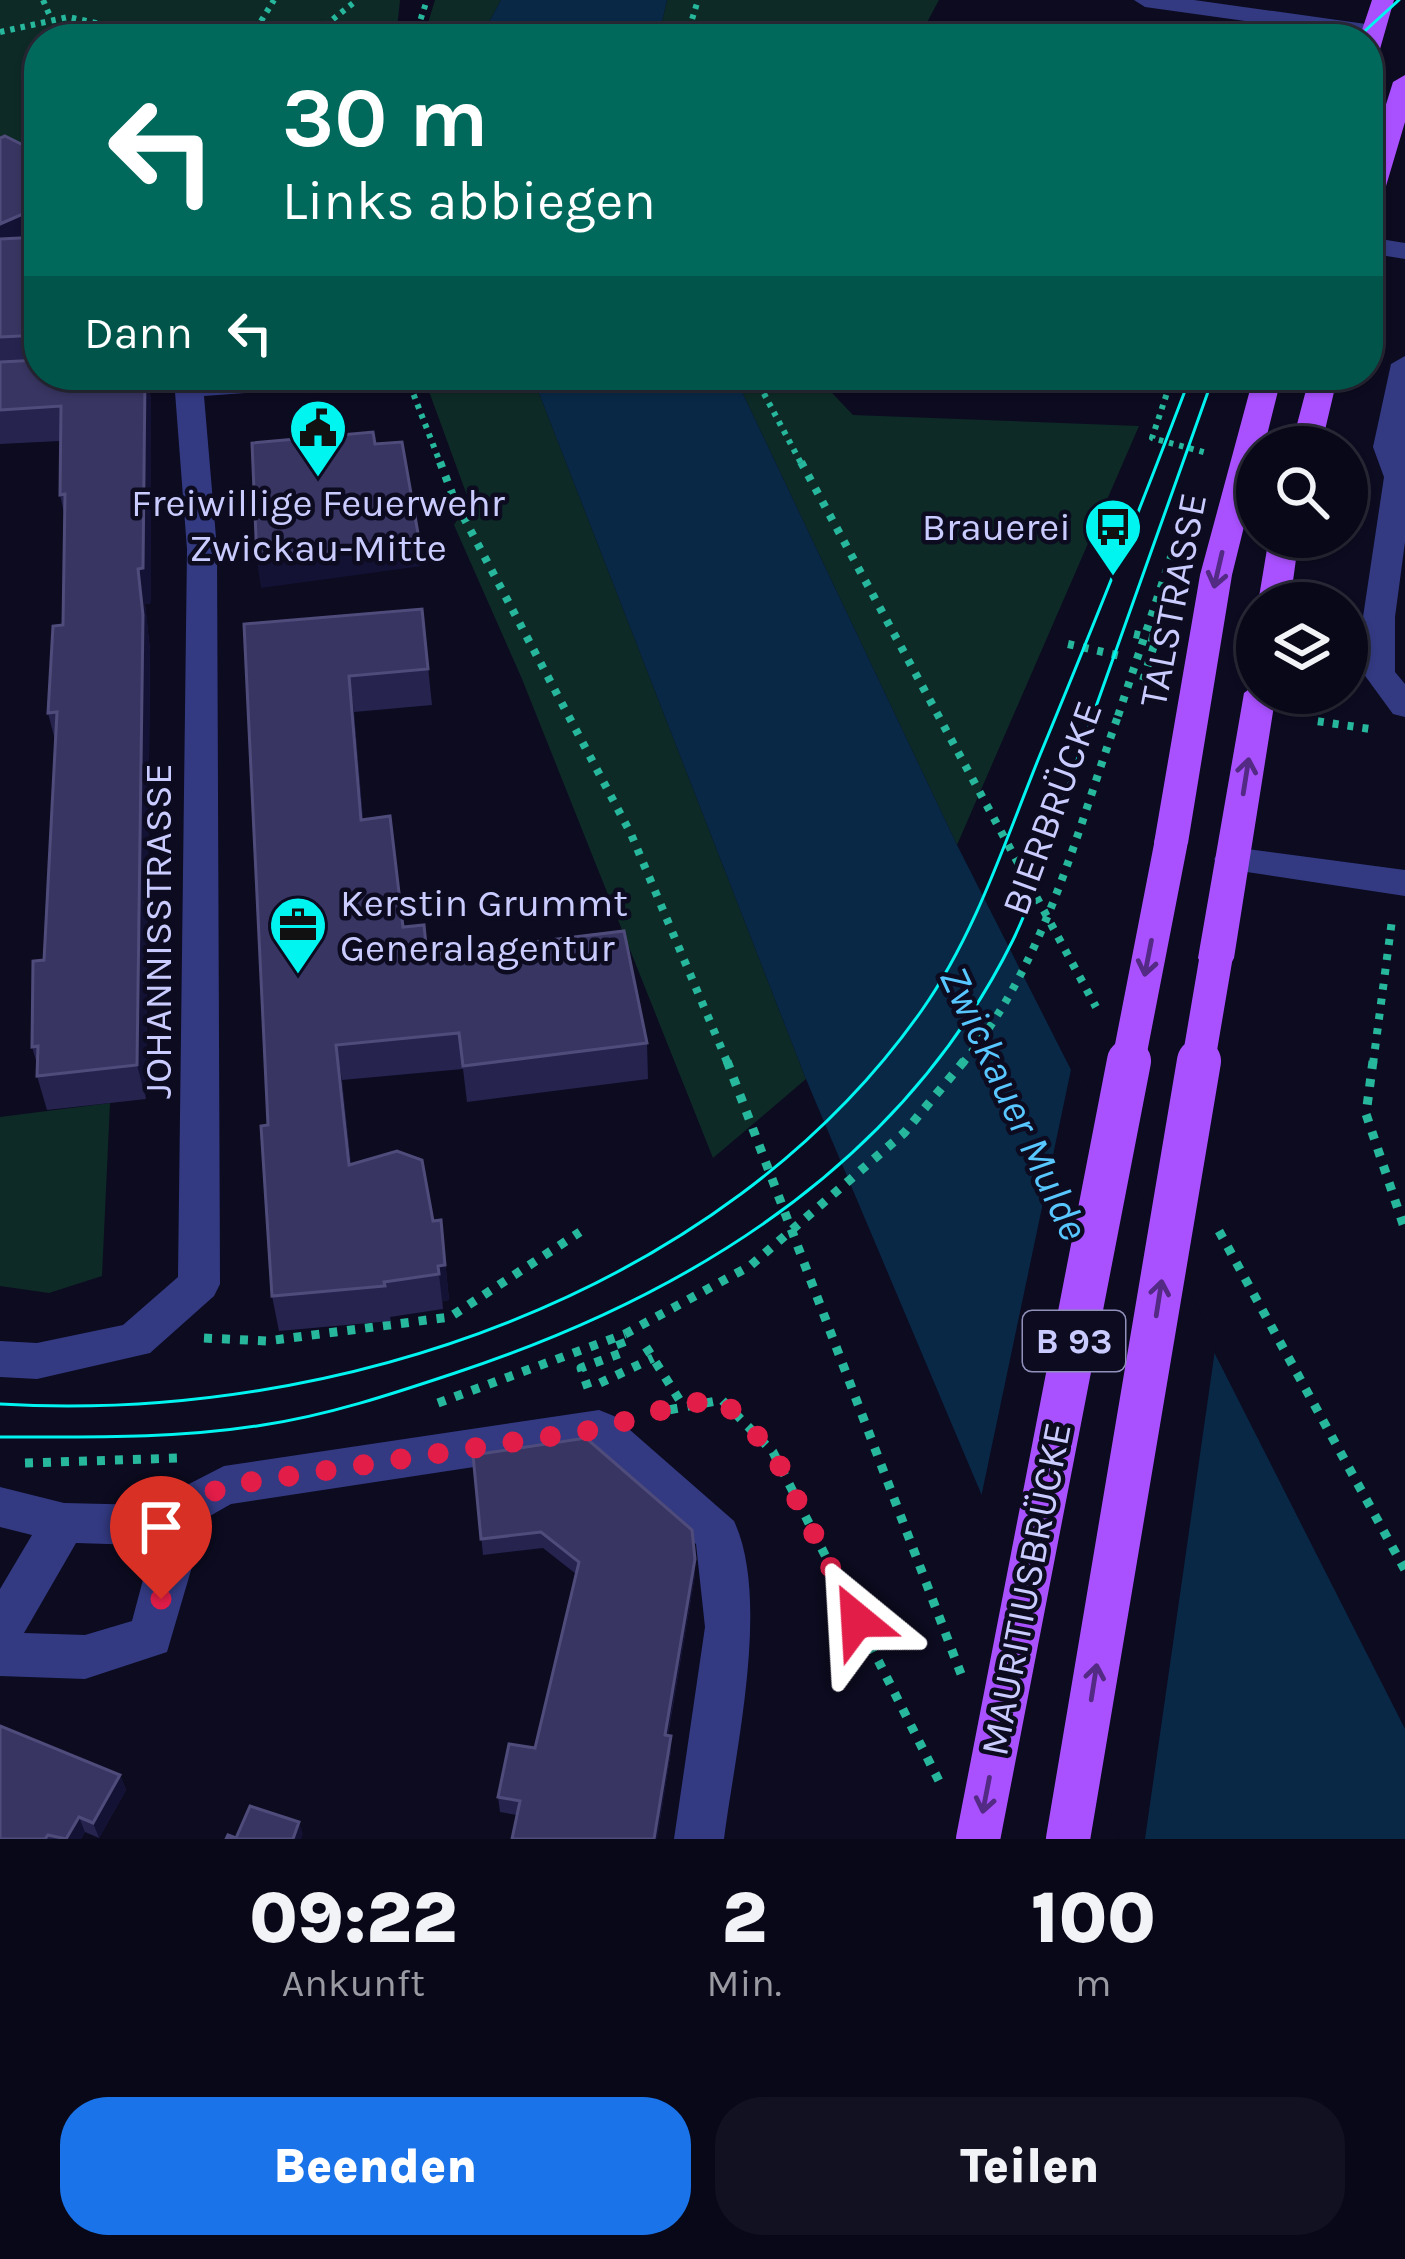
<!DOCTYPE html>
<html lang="de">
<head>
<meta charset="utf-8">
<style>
  :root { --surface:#090818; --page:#121121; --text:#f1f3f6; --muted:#999aa2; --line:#292937; --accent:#1a73e8 }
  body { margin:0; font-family:Karla,sans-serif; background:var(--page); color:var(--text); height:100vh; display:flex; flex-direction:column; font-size:45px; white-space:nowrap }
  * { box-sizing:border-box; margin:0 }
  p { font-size:39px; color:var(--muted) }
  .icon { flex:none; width:66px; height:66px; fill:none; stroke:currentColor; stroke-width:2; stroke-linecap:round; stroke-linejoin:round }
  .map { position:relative; height:1839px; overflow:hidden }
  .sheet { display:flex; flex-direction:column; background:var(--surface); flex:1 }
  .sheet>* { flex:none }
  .banner { position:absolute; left:24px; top:24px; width:1359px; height:366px; border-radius:48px; box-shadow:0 3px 9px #0004,0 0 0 3px var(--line); background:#00695c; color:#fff; overflow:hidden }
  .controls { position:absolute; left:1236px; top:426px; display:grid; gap:24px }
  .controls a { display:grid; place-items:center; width:132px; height:132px; border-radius:50%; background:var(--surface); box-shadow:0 3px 9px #0004,0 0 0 3px var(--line); font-size:60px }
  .pin { position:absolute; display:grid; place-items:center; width:102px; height:102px; color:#fff; margin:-123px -51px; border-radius:50% 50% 50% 0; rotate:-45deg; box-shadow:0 0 12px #0007 }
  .pin .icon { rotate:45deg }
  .me { position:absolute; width:132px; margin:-66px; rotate:333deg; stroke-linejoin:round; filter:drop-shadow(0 0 9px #0008) }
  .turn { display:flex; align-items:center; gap:42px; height:252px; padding:0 60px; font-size:54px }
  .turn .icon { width:156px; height:156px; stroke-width:2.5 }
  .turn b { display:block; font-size:84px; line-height:102px }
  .then { display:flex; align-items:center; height:114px; padding:0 60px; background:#0003; gap:24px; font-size:45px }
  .eta { display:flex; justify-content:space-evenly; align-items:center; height:204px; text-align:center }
  .eta b { font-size:72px; font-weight:800; line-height:84px }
  .primary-button { display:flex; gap:24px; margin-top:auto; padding:24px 60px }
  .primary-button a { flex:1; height:138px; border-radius:48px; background:var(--accent); color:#fff; font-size:48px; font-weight:800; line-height:138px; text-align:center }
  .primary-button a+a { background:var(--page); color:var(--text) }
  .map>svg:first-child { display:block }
  .green { fill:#0e2a26 }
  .water { fill:#092846 }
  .pier { fill:#0c0b20 }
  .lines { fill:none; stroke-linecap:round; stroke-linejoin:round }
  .path-far2 { stroke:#26b79d; stroke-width:6; stroke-dasharray:4.5 6; stroke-linecap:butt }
  .path-far1 { stroke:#26b79d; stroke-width:8; stroke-dasharray:6 9; stroke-linecap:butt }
  .path { stroke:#26b79d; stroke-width:9; stroke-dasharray:8 10; stroke-linecap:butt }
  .minor { fill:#333a82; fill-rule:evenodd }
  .major { fill:#a951ff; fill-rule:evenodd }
  .tram { stroke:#00f5f1; stroke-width:3 }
  .path-bridge-far1 { stroke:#26b79d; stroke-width:8; stroke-dasharray:6 9; stroke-linecap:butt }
  .path-bridge { stroke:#26b79d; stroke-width:9; stroke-dasharray:8 10; stroke-linecap:butt }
  .major-bridge-far1 { stroke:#a951ff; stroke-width:33 }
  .major-bridge { stroke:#a951ff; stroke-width:44 }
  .wall { fill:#26234f }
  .shaded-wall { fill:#141234 }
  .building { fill:#383562; stroke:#4f4c7b; stroke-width:3 }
  .oneway { stroke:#532a84 }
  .route { stroke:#e11d48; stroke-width:21; stroke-dasharray:0 37.8 }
  .labels { text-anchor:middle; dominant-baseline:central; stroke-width:9; stroke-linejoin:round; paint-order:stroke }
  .shield { fill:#0c0b20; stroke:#9191bc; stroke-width:3 }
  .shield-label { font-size:36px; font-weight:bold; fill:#cacbff }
  .poi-label { font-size:39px; fill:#cacbff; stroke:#0c0b20 }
  .street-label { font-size:39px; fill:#cacbff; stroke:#0c0b20 }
  .water-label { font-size:42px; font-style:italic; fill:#58c6ff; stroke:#0c0b20 }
</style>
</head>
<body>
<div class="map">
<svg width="1405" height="1839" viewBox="0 0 1405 1839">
  <rect width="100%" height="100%" fill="#0c0b20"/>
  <path class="green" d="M0 0H400L396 39H39V162L0 157Z
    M435 0H501L480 39H423Z
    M667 0H939L918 39H658Z
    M423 375H532L806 1079 713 1158 522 679 454 525 469 501Z
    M734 375H815L853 415 1139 426 957 845Z
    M110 1103 102 1276 49 1293 0 1286V1117Z"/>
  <path class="water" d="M501 0H667L658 39H480Z
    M532 375H734L957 845 1405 1729V1839H1127L806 1079Z"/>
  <path class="pier" d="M1073 1060 1216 1343 1145 1839H1121L979 1507Z"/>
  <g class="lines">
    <path class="path-far2" d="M43 0 49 14
      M0 32 68 17 172 39
      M250 39 274 0
      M296 39 327 24 357 0
      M414 39 427 0
      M686 39 698 0
      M0 141 39 146
      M406 375 441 465
      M754 375 802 465
      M1173 375 1152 438 1207 453"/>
    <path class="path-far1" d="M440 462 455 501 631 834 728 1064
      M801 462 1096 1007
      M1134 634 1156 639 1141 687 1156 690
      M1068 644 1125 657
      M1319 693 1316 721 1370 729
      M1118 716 1180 530
      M1373 1064 1392 920"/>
    <path class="path" d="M727 1061 961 1674
      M1373 1061 1366 1114 1405 1230
      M1219 1231 1405 1570
      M204 1338 267 1341 450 1317 580 1232
      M646 1347 682 1404
      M600 1383 653 1358
      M588 1388 581 1368 624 1352 618 1336
      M438 1403 625 1334
      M652 1413 722 1400 773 1452 939 1781
      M25 1463 178 1458"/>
    <path class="minor" d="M1134 0H1194L1373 25 1385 32 1373 39 1145 7Z
      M1368 237 1405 243V259L1368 253Z
      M1405 356V542L1395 617V672L1405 684V717L1393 714 1363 673V617L1384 477 1373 447 1391 364Z
      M146 375 193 379 260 375 361 378 347 386 204 396 217 549 220 1284 214 1296 150 1353 37 1379 0 1377V1341L37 1343 123 1325 178 1277 187 549 175 392Z
      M1232 847 1405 870V896L1220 868 1214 859 1220 850Z
      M599 1410 614 1416 734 1521C771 1600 735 1752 724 1839H674L705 1627 696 1544 591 1449 231 1504 180 1533 194 1560 167 1652 85 1679 0 1676V1589L32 1535 0 1527V1487L64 1503 148 1505 224 1466ZM76 1543 140 1545 148 1561 132 1621 85 1635 24 1633Z"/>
    <path class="major" d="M1372 0H1394L1380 49 1368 56V39H1359Z
      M1405 75V122L1381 203 1368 211V162L1393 82Z
      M1254 375H1282L1264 447H1257V474L1232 575 1188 843 1183 852H1159L1154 843 1200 575Z
      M1310 375H1338L1321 447H1291Z
      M1269 537H1299L1290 603H1258Z
      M1257 683V693H1276L1234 958 1229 967 1216 971 1203 967 1198 958 1244 693Z"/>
    <path class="tram" d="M1356 39 1399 0
      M0 1404C336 1424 723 1293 922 1010 976 933 1005 841 1040 755 1092 629 1143 502 1191 375
      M0 1437C87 1437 177 1439 263 1425 329 1415 392 1394 455 1373 688 1296 901 1166 1013 940 1040 884 1056 819 1077 760 1123 632 1168 503 1214 375"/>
    <path class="path-bridge-far1" d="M962 1064C1044 966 1076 834 1118 716"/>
    <path class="path-bridge" d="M625 1334 750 1266 904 1133 964 1061"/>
    <path class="major-bridge-far1" d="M1128 1064 1171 843
      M1198 1064 1216 958"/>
    <path class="major-bridge" d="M978 1839 1129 1061
      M1068 1839 1199 1061"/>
  </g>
  <path class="wall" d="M0 138 39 153V375H147L151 399V603L145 604 150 650 146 1099 47 1110 37 1076V1064L32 1047 44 960 55 740 48 713 63 625 65 517 60 495V441L0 444Z
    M422 609 432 705 354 712 363 819 404 927 427 955 647 1043 648 1079 467 1102 463 1069 342 1080 351 1165 433 1221 441 1220 449 1300 443 1301V1309L390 1317 391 1321 279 1331 272 1296 268 1125 244 624Z
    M473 1455 695 1559V1575L668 1735 671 1736V1751L657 1839H512L517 1815 500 1812 498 1797 535 1748 576 1574 543 1548 483 1555Z
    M120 1775 126 1790 99 1838 85 1832 81 1839H0Z"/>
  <path class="shaded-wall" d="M39 207V243L0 261V224Z
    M145 375H147L151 399V603L145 604 150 650 146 1099 137 1065 138 569Z
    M419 539 422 566 261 588 257 561Z
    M349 676 354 712 366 856 361 820Z
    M336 1045 342 1080 355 1201 349 1165Z
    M441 1220 449 1300 443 1301V1309L438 1266Z
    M695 1559V1575L665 1750V1735Z
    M671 1736V1751L657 1839H654Z
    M120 1775 126 1790 99 1838 93 1823Z
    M79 1817 85 1832 81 1839H66Z
    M299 1822 303 1834 301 1839H293Z"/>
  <path class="building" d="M5 136 39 153V207L0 224V138Z
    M39 237V335L0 337V239Z
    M39 360V375H145L143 568 138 569 143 615 137 1065 37 1076 38 1046 32 1047 33 961 44 960 57 712 48 713 53 626 63 625 65 494 60 495 61 406 0 410V362Z
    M373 432 375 444 402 442 419 539 257 561 252 443Z
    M422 609 428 669 349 676 361 820 390 816 403 927 424 925 427 955 624 931 647 1043 463 1066 459 1033 336 1045 349 1165 397 1151 422 1160 433 1221 441 1220 445 1265 438 1266 439 1274 384 1282 385 1286 272 1296 261 1126 268 1125 244 624Z
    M586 1438 692 1530 695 1559 665 1735 671 1736 654 1839H512L520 1801 498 1797 509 1744 535 1748 579 1562 541 1532 481 1539 473 1455Z
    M0 1726 120 1775 93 1823 79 1817 66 1839 48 1835 45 1839H0Z
    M250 1806 299 1822 293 1839H226L228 1835 236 1838Z"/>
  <defs><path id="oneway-shaft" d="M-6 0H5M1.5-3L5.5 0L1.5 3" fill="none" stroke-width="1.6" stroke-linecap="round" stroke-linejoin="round" transform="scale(3)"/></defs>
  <g class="oneway">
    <use href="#oneway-shaft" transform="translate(1218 570) rotate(103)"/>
    <use href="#oneway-shaft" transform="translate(1246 776) rotate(-81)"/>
    <use href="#oneway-shaft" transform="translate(1148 958) rotate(101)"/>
    <use href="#oneway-shaft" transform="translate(1159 1298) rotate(-81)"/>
    <use href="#oneway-shaft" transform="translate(1094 1682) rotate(-81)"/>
    <use href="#oneway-shaft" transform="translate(986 1795) rotate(101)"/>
  </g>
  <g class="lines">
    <path class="route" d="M161 1599 172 1560 153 1525 224 1486 599 1429 682 1404 722 1400 773 1452 857 1620"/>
  </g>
  <defs>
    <symbol id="civic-pin" viewBox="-11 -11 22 30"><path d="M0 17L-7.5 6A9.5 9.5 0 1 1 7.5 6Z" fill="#00f5f1" stroke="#0c0b20"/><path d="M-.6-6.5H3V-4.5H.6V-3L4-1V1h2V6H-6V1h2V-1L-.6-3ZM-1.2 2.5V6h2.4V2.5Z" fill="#111"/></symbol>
    <symbol id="bus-pin" viewBox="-11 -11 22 30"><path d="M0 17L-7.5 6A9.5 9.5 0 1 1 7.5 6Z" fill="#00f5f1" stroke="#0c0b20"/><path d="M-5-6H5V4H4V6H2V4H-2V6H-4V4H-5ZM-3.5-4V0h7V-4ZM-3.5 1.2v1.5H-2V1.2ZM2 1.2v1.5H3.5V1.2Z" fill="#111"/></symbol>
    <symbol id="office-pin" viewBox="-11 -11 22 30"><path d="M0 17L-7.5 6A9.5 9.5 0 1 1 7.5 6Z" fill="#00f5f1" stroke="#0c0b20"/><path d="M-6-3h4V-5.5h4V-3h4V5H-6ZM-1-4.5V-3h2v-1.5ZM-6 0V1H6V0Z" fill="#111"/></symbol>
  </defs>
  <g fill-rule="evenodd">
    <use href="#civic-pin" x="285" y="395" width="66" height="90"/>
    <use href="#bus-pin" x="1080" y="494" width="66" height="90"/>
    <use href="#office-pin" x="265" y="892" width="66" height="90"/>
  </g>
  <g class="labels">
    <rect class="shield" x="1023" y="1311" width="102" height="60" rx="9"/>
    <g class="shield-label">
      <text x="1074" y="1341">B 93</text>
    </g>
    <g class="poi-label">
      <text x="318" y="503">Freiwillige Feuerwehr<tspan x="318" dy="45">Zwickau-Mitte</tspan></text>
      <text x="1071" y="527" text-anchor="end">Brauerei</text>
      <text x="340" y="903" text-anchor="start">Kerstin Grummt<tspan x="340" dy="45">Generalagentur</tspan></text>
    </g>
    <g class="street-label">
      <text transform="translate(1173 600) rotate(-79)">TALSTRASSE</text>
      <text transform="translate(1052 808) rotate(-70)">BIERBRÜCKE</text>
      <text transform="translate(158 931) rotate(-90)">JOHANNISSTRASSE</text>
      <text transform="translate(1026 1589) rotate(-79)">MAURITIUSBRÜCKE</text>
    </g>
    <g class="water-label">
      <text transform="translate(1014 1103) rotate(65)">Zwickauer Mulde</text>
    </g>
  </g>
</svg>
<div class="controls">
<a><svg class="icon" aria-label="search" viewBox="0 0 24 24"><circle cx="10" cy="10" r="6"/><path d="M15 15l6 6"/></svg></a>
<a><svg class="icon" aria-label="layers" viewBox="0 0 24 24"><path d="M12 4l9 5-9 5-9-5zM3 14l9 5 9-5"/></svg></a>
</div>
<div class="pin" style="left:161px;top:1599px;background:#d93025"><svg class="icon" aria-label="arrive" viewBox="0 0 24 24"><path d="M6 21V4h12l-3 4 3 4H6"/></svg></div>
<svg class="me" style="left:857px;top:1620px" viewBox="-20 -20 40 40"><path d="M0-17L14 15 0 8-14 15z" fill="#e11d48" stroke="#fff" stroke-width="4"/></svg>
<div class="banner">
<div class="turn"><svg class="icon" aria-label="left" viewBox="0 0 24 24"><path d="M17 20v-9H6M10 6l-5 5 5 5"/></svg><div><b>30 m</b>Links abbiegen</div></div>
<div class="then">Dann<svg class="icon" aria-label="left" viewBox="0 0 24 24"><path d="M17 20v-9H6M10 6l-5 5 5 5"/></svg></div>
</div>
</div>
<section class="sheet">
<div class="eta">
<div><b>09:22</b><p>Ankunft</p></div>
<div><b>2</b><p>Min.</p></div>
<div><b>100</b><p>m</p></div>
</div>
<div class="primary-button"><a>Beenden</a><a>Teilen</a></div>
</section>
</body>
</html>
